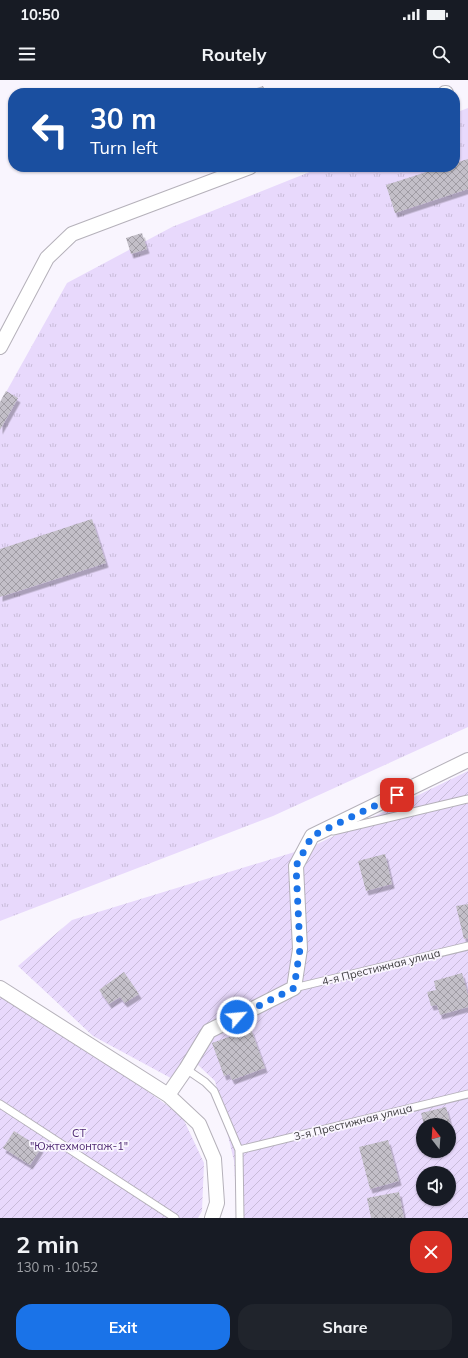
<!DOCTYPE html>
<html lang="en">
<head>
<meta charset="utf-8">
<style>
  :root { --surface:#171b24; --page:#20242c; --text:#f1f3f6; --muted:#9ea1a6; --accent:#1a73e8 }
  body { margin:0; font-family:Mulish,sans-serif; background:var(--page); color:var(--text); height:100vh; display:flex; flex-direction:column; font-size:15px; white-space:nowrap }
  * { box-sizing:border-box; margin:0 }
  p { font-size:13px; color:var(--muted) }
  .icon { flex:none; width:22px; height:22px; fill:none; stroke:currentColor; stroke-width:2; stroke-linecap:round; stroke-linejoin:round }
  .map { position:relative; height:1138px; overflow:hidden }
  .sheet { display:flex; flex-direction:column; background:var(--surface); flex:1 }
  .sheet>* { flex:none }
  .guide { position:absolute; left:8px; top:8px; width:452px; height:84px; border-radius:16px; box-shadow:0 1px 3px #0004; background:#1a4fa0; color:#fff; overflow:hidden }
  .needle { width:26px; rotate:343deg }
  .buttons { position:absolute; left:416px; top:1038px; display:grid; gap:8px }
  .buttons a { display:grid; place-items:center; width:40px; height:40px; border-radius:50%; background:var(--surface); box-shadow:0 1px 3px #0004; font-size:20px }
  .pin { position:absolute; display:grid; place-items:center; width:34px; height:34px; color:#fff; margin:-17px; border-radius:8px; box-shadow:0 2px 6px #0006 }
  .me { position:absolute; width:44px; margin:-22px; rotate:63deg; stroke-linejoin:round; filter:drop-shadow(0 0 3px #0008) }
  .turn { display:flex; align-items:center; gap:14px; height:84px; padding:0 16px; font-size:18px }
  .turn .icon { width:52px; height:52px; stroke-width:2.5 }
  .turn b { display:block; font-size:28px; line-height:34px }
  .round { display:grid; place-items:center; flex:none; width:42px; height:42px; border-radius:16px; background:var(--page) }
  .head { display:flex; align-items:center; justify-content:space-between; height:68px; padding:0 16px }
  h1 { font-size:24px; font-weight:700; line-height:30px }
  .cta { display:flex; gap:8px; margin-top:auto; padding:8px 16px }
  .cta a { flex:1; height:46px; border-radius:16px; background:var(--accent); color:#fff; font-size:16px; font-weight:700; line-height:46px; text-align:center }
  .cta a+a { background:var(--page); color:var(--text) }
  .status { display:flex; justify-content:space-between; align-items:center; height:28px; padding:0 20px; background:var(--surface); direction:ltr }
  .status svg { height:11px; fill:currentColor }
  header { display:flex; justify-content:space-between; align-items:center; height:52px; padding:0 16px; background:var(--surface); font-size:18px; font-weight:700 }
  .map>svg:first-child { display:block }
  .grass { fill:url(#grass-tufts) }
  .garden { fill:url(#garden-furrows); fill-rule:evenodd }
  .building { fill:url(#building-cross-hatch); filter:url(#shadow) }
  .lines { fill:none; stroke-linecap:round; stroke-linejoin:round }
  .service-casing { stroke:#b5b1ba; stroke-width:9 }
  .minor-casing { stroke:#b5b1ba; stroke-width:16 }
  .service { stroke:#fff; stroke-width:7 }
  .minor { stroke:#fff; stroke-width:14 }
  .route { stroke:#1a73e8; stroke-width:7; stroke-dasharray:0 12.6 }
  .labels { text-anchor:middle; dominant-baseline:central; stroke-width:3.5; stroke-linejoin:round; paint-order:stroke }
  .street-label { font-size:11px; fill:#3c3b3e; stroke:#f9f5fe }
  .park-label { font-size:11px; fill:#4f2a72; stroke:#f9f5fe }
</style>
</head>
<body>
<div class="status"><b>10:50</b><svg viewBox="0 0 49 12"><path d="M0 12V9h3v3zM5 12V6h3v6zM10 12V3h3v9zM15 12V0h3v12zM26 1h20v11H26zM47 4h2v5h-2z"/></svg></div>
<header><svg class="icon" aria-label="menu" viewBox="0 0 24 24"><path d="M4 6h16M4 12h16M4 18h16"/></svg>Routely<svg class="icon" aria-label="search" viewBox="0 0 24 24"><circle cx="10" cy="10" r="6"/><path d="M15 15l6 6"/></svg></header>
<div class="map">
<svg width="468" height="1138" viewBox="0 0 468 1138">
  <defs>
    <pattern id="grass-tufts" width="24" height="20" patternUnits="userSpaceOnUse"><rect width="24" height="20" fill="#e8d9fc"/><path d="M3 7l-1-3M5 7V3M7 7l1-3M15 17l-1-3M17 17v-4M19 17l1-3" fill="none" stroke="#c8bbd9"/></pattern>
    <pattern id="garden-furrows" width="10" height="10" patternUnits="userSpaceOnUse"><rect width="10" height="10" fill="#e8d9fc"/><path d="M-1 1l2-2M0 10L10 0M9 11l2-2" fill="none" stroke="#c8bbd9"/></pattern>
    <pattern id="building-cross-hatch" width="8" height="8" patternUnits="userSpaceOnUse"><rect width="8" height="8" fill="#c3bfc8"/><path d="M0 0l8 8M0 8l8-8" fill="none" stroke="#a09ca4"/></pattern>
    <filter id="shadow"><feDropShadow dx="2.5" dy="4.5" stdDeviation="0" flood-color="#0004"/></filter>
  </defs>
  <rect width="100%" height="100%" fill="#f9f5fe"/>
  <path class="grass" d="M468 28V647L273 736 0 841V323L67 203 172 147 322 87H455V33Z"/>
  <path class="garden" d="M468 691V1138H237L234 1081 215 1001 197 984 180 1003 93 956 18 886 72 840 311 767ZM423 1045H449V1071H423ZM423 1093H449V1119H423Z
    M0 917 129 998 182 1036 204 1083 202 1131 198 1138H0Z"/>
  <path class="building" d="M263 6 266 13H241Z
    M468 79V109L395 133 386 105 442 87H455V83Z
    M142 153 147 169 131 174 126 158Z
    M6 311 18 318 0 350V322Z
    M92 439 106 483 0 517V469Z
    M385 774 392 804 366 811 358 781Z
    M468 824V858L464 859 456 826Z
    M124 892 139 914 125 923 120 917 109 924 99 910Z
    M462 893 468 915V927L440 935 437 925 431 926 427 912 436 910 434 901Z
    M251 949 265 988 232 1000 229 994 224 996 212 963Z
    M446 1027 452 1051 449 1052V1045H424L421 1033Z
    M14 1051 41 1068 30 1085 3 1068Z
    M388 1060 399 1101 370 1109 359 1067Z
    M399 1112 404 1138H371L367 1118Z"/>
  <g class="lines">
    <defs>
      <path id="service" d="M333 751 468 719
        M294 908 468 866
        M186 989 205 1002 214 1011 239 1070 240 1138
        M0 1024 175 1138
        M239 1070 468 1014"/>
      <path id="minor" d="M445 13H446
        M0 267 47 178 72 154 250 87
        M0 908 168 1015 199 1044 214 1079 217 1123 212 1138
        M168 1015 186 989 209 951 294 908 300 869 296 786 312 756 468 680"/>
    </defs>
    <use href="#service" class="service-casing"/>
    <use href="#minor" class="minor-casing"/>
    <use href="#service" class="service"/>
    <use href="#minor" class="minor"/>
  </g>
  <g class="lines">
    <path class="route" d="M237 937 294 908 300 869 296 786 312 756 397 715"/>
  </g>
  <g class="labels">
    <g class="street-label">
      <text transform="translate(381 887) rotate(-14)">4-я Престижная улица</text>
      <text transform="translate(353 1042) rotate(-14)">3-я Престижная улица</text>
    </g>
    <g class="park-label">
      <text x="79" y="1053">СТ<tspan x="79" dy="13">"Южтехмонтаж-1"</tspan></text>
    </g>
  </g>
</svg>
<div class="buttons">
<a><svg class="needle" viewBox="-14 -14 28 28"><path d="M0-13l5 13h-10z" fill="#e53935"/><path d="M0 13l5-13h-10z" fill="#9ea1a6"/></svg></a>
<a><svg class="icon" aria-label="sound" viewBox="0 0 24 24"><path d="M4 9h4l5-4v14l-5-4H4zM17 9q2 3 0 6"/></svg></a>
</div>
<div class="pin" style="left:397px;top:715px;background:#d93025"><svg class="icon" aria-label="arrive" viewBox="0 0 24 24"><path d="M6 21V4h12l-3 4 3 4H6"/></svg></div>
<svg class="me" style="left:237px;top:937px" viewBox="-20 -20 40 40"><circle r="17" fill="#1a73e8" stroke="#fff" stroke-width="3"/><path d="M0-11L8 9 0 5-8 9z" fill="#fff"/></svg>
<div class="guide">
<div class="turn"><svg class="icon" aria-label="left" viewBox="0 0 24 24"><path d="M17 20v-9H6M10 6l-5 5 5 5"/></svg><div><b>30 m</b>Turn left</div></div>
</div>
</div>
<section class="sheet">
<div class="head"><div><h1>2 min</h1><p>130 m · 10:52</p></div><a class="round" style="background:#d93025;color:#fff"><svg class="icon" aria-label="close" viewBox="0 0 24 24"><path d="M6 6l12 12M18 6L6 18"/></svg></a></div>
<div class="cta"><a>Exit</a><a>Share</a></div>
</section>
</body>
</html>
